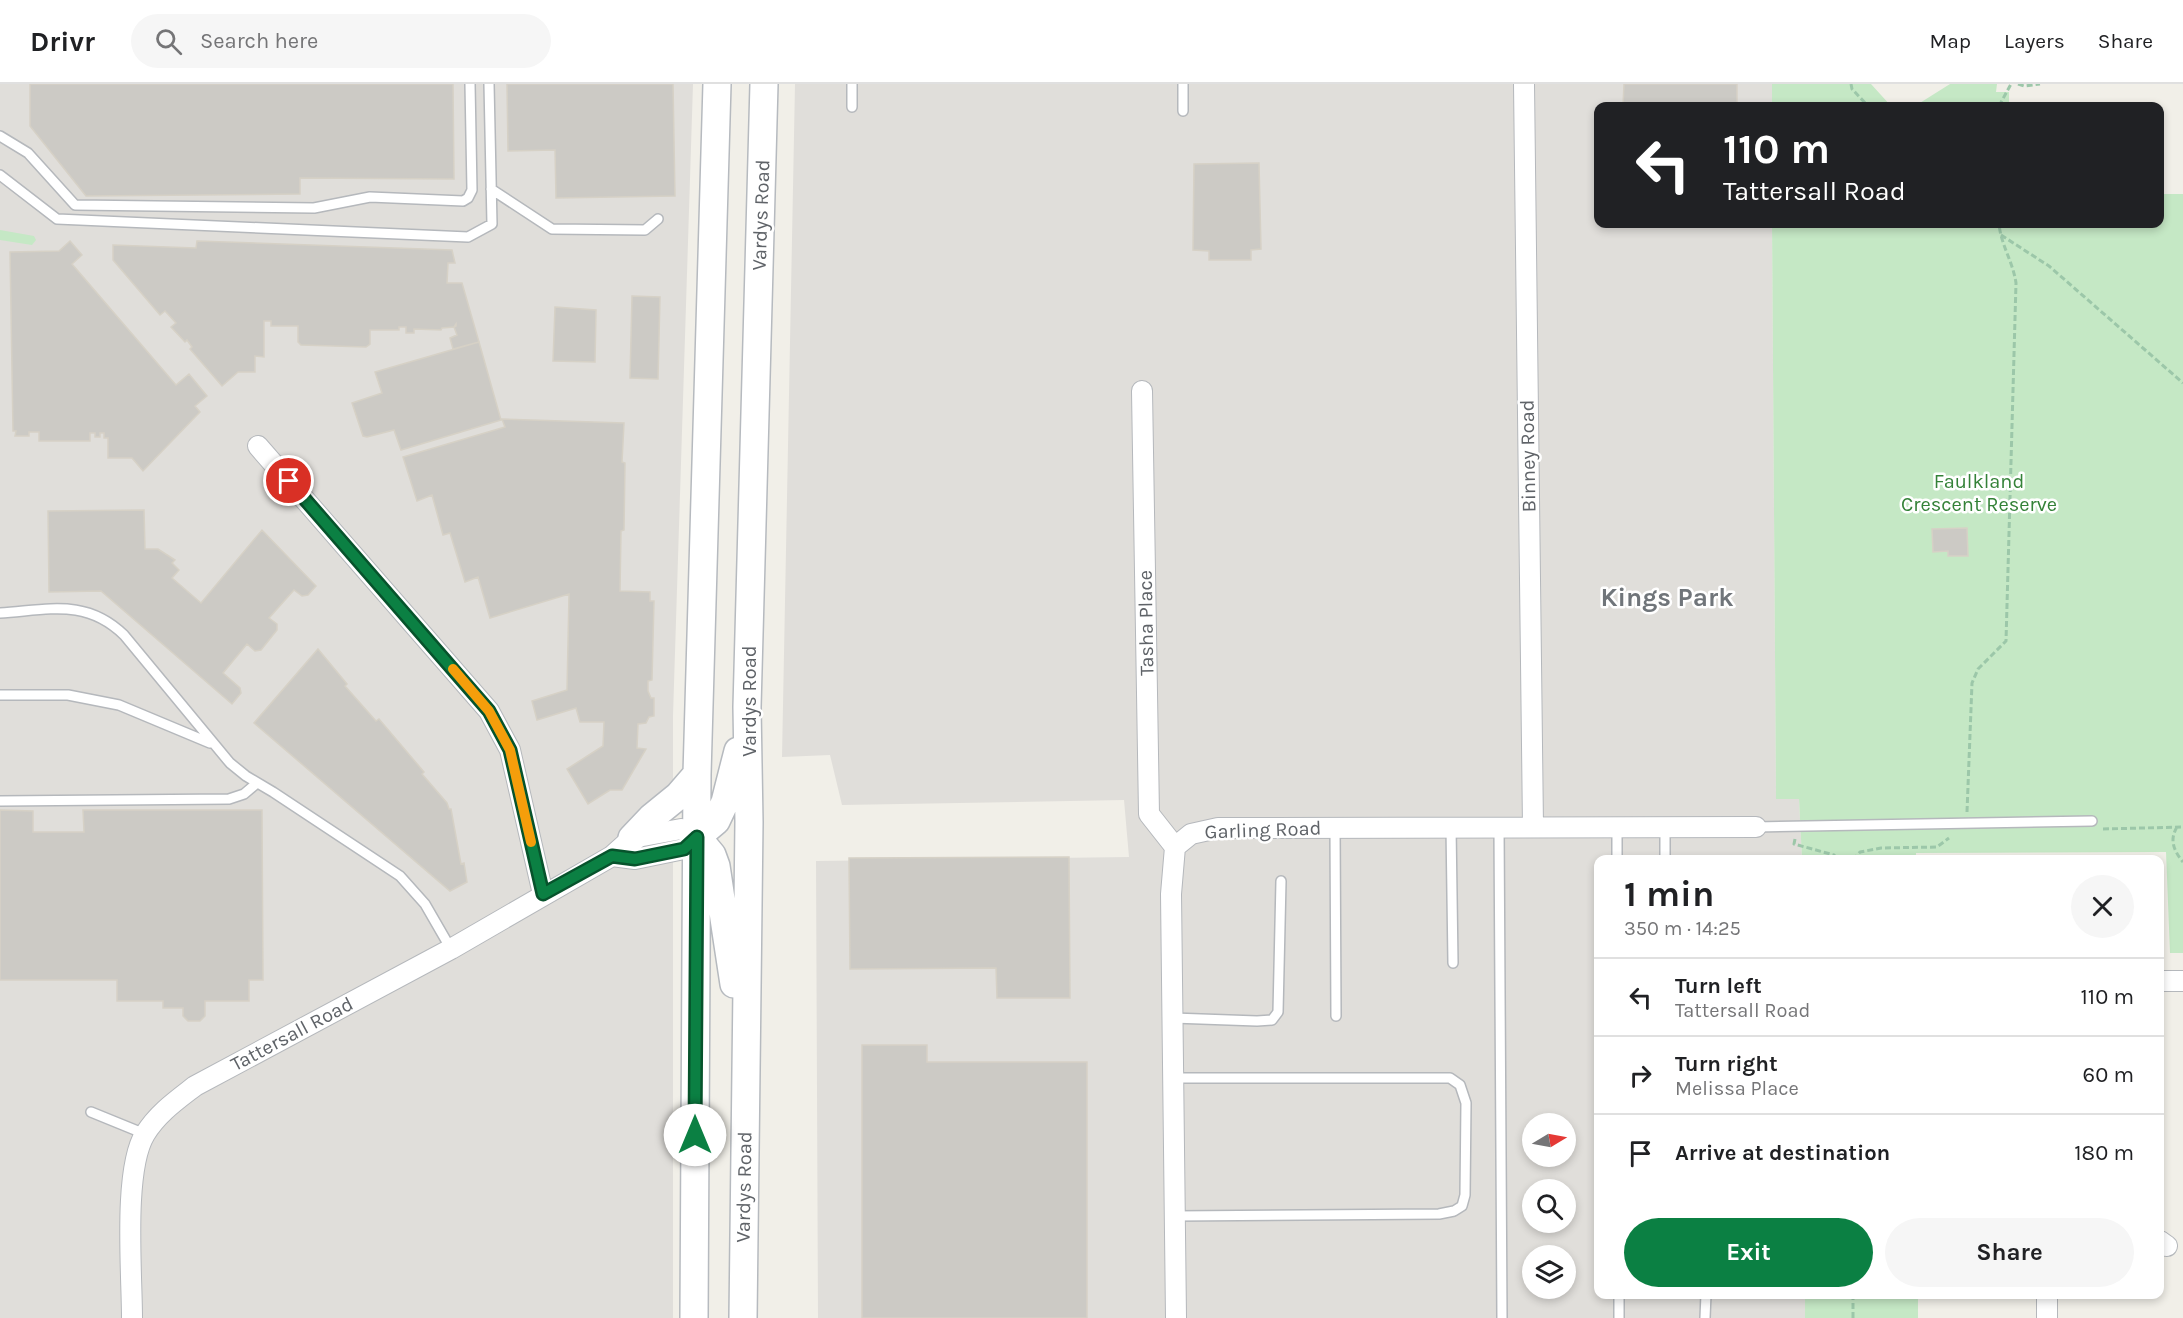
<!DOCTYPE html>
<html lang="en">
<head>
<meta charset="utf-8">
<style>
  :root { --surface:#fff; --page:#f6f6f6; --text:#202124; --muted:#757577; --line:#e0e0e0; --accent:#0b8043 }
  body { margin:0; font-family:Karla,sans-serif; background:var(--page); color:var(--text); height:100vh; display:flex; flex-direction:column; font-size:22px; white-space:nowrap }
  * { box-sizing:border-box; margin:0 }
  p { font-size:20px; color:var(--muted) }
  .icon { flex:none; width:33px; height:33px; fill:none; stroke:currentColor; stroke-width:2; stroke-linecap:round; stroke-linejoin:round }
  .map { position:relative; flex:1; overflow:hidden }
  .details { position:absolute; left:1594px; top:771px; width:570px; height:444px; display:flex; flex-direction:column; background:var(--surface); border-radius:12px; box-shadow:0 3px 9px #0003 }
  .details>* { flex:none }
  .top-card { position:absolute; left:1594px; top:18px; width:570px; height:126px; border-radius:12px; box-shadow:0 3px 9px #0003; background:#202124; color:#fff; overflow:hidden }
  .needle { width:39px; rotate:80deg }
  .fabs { position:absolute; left:1522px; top:1029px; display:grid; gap:12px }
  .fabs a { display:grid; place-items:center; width:54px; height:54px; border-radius:50%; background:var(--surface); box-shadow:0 3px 9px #0003; font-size:30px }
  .pin { position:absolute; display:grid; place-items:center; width:51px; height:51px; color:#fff; margin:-26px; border:3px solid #fff; border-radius:50%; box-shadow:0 2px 6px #0007 }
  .me { position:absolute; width:66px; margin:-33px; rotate:0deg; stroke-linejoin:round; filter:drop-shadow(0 0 4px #0008) }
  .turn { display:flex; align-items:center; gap:21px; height:126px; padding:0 30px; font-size:27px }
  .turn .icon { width:78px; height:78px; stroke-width:2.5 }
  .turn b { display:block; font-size:42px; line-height:51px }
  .round { display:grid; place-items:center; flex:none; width:63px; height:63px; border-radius:32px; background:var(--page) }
  .headline { display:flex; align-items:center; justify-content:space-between; height:102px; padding:0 30px }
  h1 { font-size:36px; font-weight:700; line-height:45px }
  .action { display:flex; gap:12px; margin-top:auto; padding:12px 30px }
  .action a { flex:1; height:69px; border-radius:36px; background:var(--accent); color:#fff; font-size:24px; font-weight:700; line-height:69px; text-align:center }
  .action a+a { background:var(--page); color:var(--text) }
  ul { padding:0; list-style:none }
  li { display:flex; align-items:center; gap:18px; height:78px; padding:0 30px; border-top:2px solid var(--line) }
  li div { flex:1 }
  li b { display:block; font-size:22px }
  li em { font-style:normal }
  header { display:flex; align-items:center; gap:36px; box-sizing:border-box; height:84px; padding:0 30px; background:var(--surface); border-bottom:2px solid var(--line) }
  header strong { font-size:28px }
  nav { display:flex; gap:33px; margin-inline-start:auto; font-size:21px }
  .search { width:420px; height:54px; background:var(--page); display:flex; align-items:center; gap:15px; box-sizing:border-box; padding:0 21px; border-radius:33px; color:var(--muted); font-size:22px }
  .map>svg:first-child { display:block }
  .industrial { fill:#e0deda; fill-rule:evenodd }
  .green { fill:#c5e8c5 }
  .building { fill:#cccac5; stroke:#d6d1c6; stroke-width:1.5 }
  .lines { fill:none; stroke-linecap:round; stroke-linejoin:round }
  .service-casing { stroke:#b5b8bc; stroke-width:12 }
  .minor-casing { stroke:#b5b8bc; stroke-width:22 }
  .secondary-casing { stroke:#b6babf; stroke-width:30 }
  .path { stroke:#9cc7a9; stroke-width:3; stroke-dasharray:6 3; stroke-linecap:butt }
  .service { stroke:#fff; stroke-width:9 }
  .minor { stroke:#fff; stroke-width:20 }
  .secondary { stroke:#fff; stroke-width:27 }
  .route-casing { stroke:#07532c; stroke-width:15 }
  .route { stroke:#0b8043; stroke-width:10 }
  .slow { stroke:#f59e0b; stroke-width:10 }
  .labels { text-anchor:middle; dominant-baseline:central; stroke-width:5; stroke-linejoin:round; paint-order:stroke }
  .street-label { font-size:20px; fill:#5f6368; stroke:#fff }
  .park-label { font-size:20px; fill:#348238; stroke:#fff }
  .district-label { font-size:26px; font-weight:bold; fill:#70757a; stroke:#fff }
</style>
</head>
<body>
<header>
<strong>Drivr</strong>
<div class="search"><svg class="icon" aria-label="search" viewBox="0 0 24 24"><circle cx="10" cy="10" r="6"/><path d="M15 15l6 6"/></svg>Search here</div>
<nav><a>Map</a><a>Layers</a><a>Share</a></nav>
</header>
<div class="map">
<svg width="2183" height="1234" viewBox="0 0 2183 1234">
  <rect width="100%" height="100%" fill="#f1efe8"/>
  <path class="industrial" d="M0 0H693L673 632V1234H0Z
    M795 0H1772V22H1599V140H1772L1776 714 1799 715 1802 775 1599 776V1210L1805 1211V1234H818L816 777 1129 773 1124 716 842 721 830 671 782 673ZM1533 1040H1566V1072H1533ZM1533 1106H1566V1138H1533ZM1533 1172H1566V1204H1533Z"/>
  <path class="green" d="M1772 0H1871L1891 22H1772Z
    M1950 0H1997L1996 8H2009V22H1915Z
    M2160 110H2183V869H2170L2166 768 1916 769V775H1802L1799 715H1776L1772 140H2160Z
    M0 146 34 152 36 156 32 161 0 156Z
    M1805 1211H1918V1234H1805Z"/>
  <path class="building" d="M30 0H453L454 95 300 94V110L86 112 30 42Z
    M507 0H673L675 112 556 114 555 66 508 67Z
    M1624 0H1737V22H1623Z
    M1259 79 1261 165 1251 166V176H1209V167L1193 166 1194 80Z
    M70 157 82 171 72 180 176 301 189 290 207 312 195 322 200 328 143 387 132 374H108V354H104V349H100V353H95V349H90V357H39V348H29V352H15L16 347H13L10 168 59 167Z
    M197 157 452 166 455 179H448L447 199H462L479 258 453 265 450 254 457 251 454 243 456 242V240L454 243 442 244 441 246 414 245V249H406V243H399V246H370V260L366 263 301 261 298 258V242H271V237H264V273L255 272V288H238L222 302 190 265 192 263 187 256 185 258 171 243 176 239 165 227 160 231 113 176V161L196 164Z
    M632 212 660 213 658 295 630 294Z
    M555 223 596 226 595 278 553 277Z
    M479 258 501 336 401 366 394 346 367 353 363 352 352 319 382 309 375 288Z
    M502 335 624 339 622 378 625 379 624 446 621 447 620 507 650 508V517H654L652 596 648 597V607L651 614H654V632L649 633 646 639 638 640 637 664 646 665 622 706H610L588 720 567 685 603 662 604 638H580L576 624 537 636 532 617 567 606 569 510 490 534 478 493 465 498 450 449 443 451 432 411 417 417 403 373 505 343Z
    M144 426 145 465H158L175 476 172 479 179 486 172 494 201 519 262 446 316 502 308 511 302 512 294 506 269 534 277 540V546L261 566 255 567 247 560 223 589 240 604 241 609 232 620 101 507 49 508 48 427Z
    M1967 444 1968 472H1948V467L1933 468 1932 445Z
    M318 565 347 600 345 602 376 637 379 635 424 688 422 690 447 719 449 725H451L461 780 464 779 467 798 450 807 254 639Z
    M0 726 33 727V748H84L83 726H262L263 896H249V917H205V932L200 937H188L183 932V924H163V917H117V896H0Z
    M1069 773 1070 914H997L996 884 850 885 849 774Z
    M862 961H927V978H1087V1234H862Z"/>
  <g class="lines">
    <defs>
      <path id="service" d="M1183 0V27
        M852 23V0
        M0 52 28 69 75 121 314 124 370 113 463 117 468 114 472 106 470 0
        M0 91 57 135 468 153 492 140 489 0
        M491 105 552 145 645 146 658 135
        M0 529C48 526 86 514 124 551L230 679 246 692 273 708 400 792 425 820 451 865
        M0 611H68L119 621 210 659
        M0 717 229 715 244 710 257 699
        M1335 743 1336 932
        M1451 743 1453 879
        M1499 743 1502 1234
        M1617 743V776
        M1665 743V776
        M1756 743 2092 737
        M1173 934 1257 937 1272 936 1278 928 1281 797
        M1173 994H1450L1460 1001 1466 1019 1465 1111 1462 1122 1454 1127 1439 1130 1175 1132
        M91 1028 145 1050
        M1619 1210V1234
        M1705 1234 1706 1210"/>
      <path id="minor" d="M1524 0 1533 743
        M1142 307 1149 730 1175 763
        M258 362 489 627 510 666 543 810
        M2160 897H2183
        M2160 1157 2167 1162
        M2047 1210V1234
        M132 1234C132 1189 123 1086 145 1050 158 1029 177 1016 195 1002L451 865 612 772 632 754 681 745 697 753 684 765 635 775 612 772
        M1176 1234 1171 810 1175 763 1191 750 1218 744 1756 743"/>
      <path id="secondary" d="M697 753 712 771 716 782 734 900
        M697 753 716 737 725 718 738 667
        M632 754 651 734 678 712 697 690
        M694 1234 697 690 717 0
        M743 1234 749 738 747 623 764 0"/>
    </defs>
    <use href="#service" class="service-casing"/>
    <use href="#minor" class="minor-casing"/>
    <use href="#secondary" class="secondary-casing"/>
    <path class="path" d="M1851 0 1852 5 1868 22
      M2018 0 2024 2 2040 0
      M1999 22 2011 0
      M2001 151 2049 182 2183 299
      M1967 728 1972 599 1978 585 2006 557 2016 199C2013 178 2001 161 1999 140
      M2177 743C2169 756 2174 767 2183 778
      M2103 745 2183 743
      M1795 755 1794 760 1834 771 1838 776
      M1853 776 1860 768 1881 764 1937 763 1949 754
      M1853 1210V1234"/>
    <use href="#service" class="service"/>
    <use href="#minor" class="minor"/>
    <use href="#secondary" class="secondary"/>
  </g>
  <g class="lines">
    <defs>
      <path id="route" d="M289 397 489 627 510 666 543 810 612 772 635 775 684 765 697 753 695 1051"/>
    </defs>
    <use href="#route" class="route-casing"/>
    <use href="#route" class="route"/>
    <path class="slow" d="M453 585 489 627 510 666 531 758"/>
  </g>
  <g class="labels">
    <g class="street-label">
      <text transform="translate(761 131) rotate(-88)">Vardys Road</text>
      <text transform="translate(1528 372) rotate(-91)">Binney Road</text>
      <text transform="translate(1146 539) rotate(-91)">Tasha Place</text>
      <text transform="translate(749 617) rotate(-90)">Vardys Road</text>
      <text transform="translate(1263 746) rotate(-2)">Garling Road</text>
      <text transform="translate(292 950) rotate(-28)">Tattersall Road</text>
      <text transform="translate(744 1103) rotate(-89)">Vardys Road</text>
    </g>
    <g class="park-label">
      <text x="1979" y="397">Faulkland<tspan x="1979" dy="23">Crescent Reserve</tspan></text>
    </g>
    <g class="district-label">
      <text x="1667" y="513">Kings Park</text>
    </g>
  </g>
</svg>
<div class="fabs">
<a><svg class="needle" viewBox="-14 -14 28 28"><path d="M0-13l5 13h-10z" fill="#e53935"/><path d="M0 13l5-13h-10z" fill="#757577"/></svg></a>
<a><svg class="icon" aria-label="search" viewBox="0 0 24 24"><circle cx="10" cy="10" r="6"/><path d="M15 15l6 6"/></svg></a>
<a><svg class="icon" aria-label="layers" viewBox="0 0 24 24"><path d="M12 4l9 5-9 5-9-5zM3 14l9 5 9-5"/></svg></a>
</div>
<div class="pin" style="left:289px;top:397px;background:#d93025"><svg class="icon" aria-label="arrive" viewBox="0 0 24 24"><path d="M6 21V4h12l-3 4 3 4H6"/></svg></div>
<svg class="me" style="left:695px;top:1051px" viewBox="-20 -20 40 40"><circle r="19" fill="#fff"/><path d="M0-13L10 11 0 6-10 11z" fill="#0b8043"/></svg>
<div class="top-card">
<div class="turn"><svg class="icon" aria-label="left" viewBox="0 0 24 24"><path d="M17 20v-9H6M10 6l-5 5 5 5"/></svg><div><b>110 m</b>Tattersall Road</div></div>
</div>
<section class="details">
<div class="headline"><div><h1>1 min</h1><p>350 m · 14:25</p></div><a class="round"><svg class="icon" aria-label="close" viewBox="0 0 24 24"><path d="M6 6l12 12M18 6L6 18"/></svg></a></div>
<ul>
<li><svg class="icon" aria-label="left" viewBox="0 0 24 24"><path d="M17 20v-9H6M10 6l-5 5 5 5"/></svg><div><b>Turn left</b><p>Tattersall Road</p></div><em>110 m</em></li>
<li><svg class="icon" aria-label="right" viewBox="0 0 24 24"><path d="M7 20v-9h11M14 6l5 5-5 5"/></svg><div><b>Turn right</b><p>Melissa Place</p></div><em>60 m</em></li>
<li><svg class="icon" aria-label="arrive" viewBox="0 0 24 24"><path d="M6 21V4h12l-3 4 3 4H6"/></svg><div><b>Arrive at destination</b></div><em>180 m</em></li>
</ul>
<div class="action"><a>Exit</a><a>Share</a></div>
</section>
</div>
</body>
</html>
